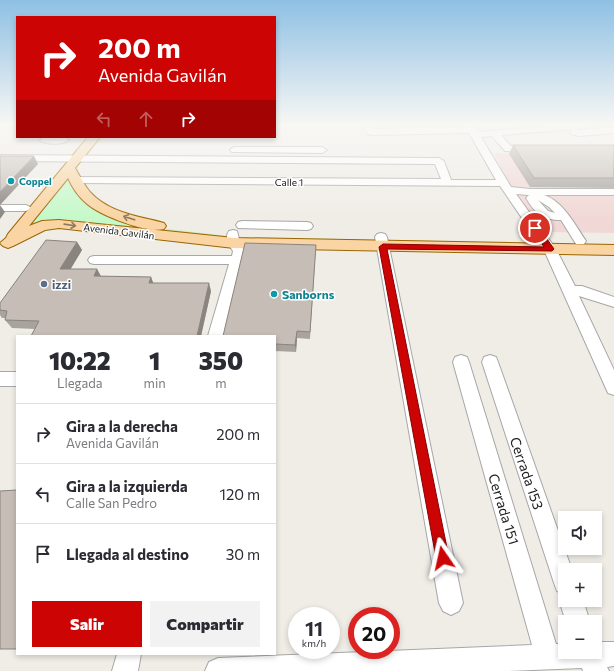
<!DOCTYPE html>
<html lang="es">
<head>
<meta charset="utf-8">
<style>
  :root { --surface:#fff; --page:#f2f2f3; --text:#2b2b33; --muted:#7c7c81; --line:#e1e1e2; --accent:#cc0404 }
  body { margin:0; font-family:Commissioner,sans-serif; background:var(--page); color:var(--text); height:100vh; display:flex; flex-direction:column; font-size:15px; white-space:nowrap }
  * { box-sizing:border-box; margin:0 }
  p { font-size:13px; color:var(--muted) }
  .icon { flex:none; width:22px; height:22px; fill:none; stroke:currentColor; stroke-width:2; stroke-linecap:round; stroke-linejoin:round }
  .map { position:relative; flex:1; overflow:hidden }
  .drawer { position:absolute; left:16px; top:335px; width:260px; height:320px; display:flex; flex-direction:column; background:var(--surface); border-radius:0px; box-shadow:0 2px 6px #0003 }
  .drawer>* { flex:none }
  .banner { position:absolute; left:16px; top:16px; width:260px; height:122px; border-radius:0px; box-shadow:0 2px 6px #0003; background:#cc0404; color:#fff; overflow:hidden }
  .tools { position:absolute; left:558px; top:511px; display:grid; gap:8px }
  .tools a { display:grid; place-items:center; width:44px; height:44px; border-radius:0px; background:var(--surface); box-shadow:0 2px 6px #0003; font-size:20px }
  .speed { position:absolute; left:288px; top:607px; display:flex; gap:8px; font-size:20px; font-weight:700; text-align:center }
  .speed>* { display:grid; place-content:center; width:52px; height:52px; border-radius:50%; background:var(--surface); box-shadow:0 2px 6px #0003; line-height:1 }
  .speed small { font-size:10px; font-weight:400 }
  .speed .limit { border:6px solid #d22; background:#fff; color:#111 }
  .pin { position:absolute; display:grid; place-items:center; width:34px; height:34px; color:#fff; margin:-17px; border:2px solid #fff; border-radius:50%; box-shadow:0 1px 4px #0007 }
  .me { position:absolute; width:44px; margin:-22px; rotate:349deg; stroke-linejoin:round; filter:drop-shadow(0 0 3px #0008) }
  .turn { display:flex; align-items:center; gap:14px; height:84px; padding:0 16px; font-size:18px }
  .turn .icon { width:52px; height:52px; stroke-width:2.5 }
  .turn b { display:block; font-size:28px; line-height:34px }
  .lanes { display:flex; align-items:center; height:38px; padding:0 16px; background:#0003; justify-content:center; gap:20px; direction:ltr }
  .lanes .off { opacity:.35 }
  .eta { display:flex; justify-content:space-evenly; align-items:center; height:68px; text-align:center }
  .eta b { font-size:24px; font-weight:800; line-height:28px }
  .cta { display:flex; gap:8px; margin-top:auto; padding:8px 16px }
  .cta a { flex:1; height:46px; border-radius:0px; background:var(--accent); color:#fff; font-size:16px; font-weight:800; line-height:46px; text-align:center }
  .cta a+a { background:var(--page); color:var(--text) }
  ul { padding:0; list-style:none }
  li { display:flex; align-items:center; gap:12px; height:60px; padding:0 16px; border-top:1px solid var(--line) }
  li div { flex:1 }
  li b { display:block; font-size:15px }
  li em { font-style:normal }
  .map>svg:first-child { display:block }
  .commercial { fill:#f1d8d6 }
  .grass { fill:#cbe9ae }
  .park { fill:#c5f9c9 }
  .lines { fill:none; stroke-linecap:round; stroke-linejoin:round }
  .minor-casing { stroke:#a7a7a7; stroke-width:2 }
  .major-casing { stroke:#996703; stroke-width:2 }
  .minor { fill:#fff; fill-rule:evenodd }
  .major { fill:#fad4a2; fill-rule:evenodd }
  .wall { fill:#a9a39d }
  .shaded-wall { fill:#8a847f }
  .building { fill:#c5bdb6; stroke:#8a847f }
  .oneway { stroke:#8d7a61 }
  .route { fill:#cc0404; stroke:#850303 }
  .culture-dot { fill:#0f9aa8; stroke:#fff; stroke-width:1.5 }
  .service-dot { fill:#5c6f8a; stroke:#fff; stroke-width:1.5 }
  .labels { text-anchor:middle; dominant-baseline:central; stroke-width:3; stroke-linejoin:round; paint-order:stroke }
  .far-culture-label { font-size:10px; font-weight:bold; fill:#0d838f; stroke:#fff; text-anchor:start }
  .far-street-label { font-size:10px; fill:#202020; stroke:#fff }
  .service-label { font-size:12px; font-weight:bold; fill:#4e5e75; stroke:#fff; text-anchor:start }
  .culture-label { font-size:12px; font-weight:bold; fill:#0d838f; stroke:#fff; text-anchor:start }
  .near-street-label { font-size:14px; fill:#202020; stroke:#fff }
</style>
</head>
<body>
<div class="map">
<svg width="614" height="671" viewBox="0 0 614 671">
  <rect width="100%" height="100%" fill="#f0ede7"/>
  <path class="commercial" d="M494 153 614 154V233L544 232 509 184Z"/>
  <path class="grass" d="M167 229 237 237 539 243 542 246 237 239 162 231Z"/>
  <path class="park" d="M479 125H533L535 127 493 130 481 128Z
    M66 178 73 181 78 192 141 226 139 228 28 225Z"/>
  <g class="lines">
    <defs>
      <path id="minor" d="M364 125H372L374 129 466 127 465 125H473L478 132 559 125H590L586 128 501 135 511 146 535 147 537 149 532 152 505 151 492 136 481 137 511 187 530 189H614V195H544C564 202 575 225 586 241L584 244H576L561 220C542 220 535 213 526 198L529 195 516 194 556 249 575 286H582L614 297V307L579 296 614 370V395L608 393 544 250 500 186 75 183 70 180 75 177 441 179 435 164 0 161V155L439 158 444 161 451 180H496L469 133 370 135 366 132ZM538 200 549 207 555 213 548 211Z
        M614 127V133L579 136 571 134 570 132 574 129 579 130Z
        M43 137H64L69 140C64 145 45 145 40 140Z
        M235 147H322L327 150 322 153 232 152 230 150 232 148Z
        M0 205H26L32 208 26 211H0Z
        M242 221 307 222 311 223 313 226 311 229 307 230 238 228 236 225 238 222Z
        M233 230 237 231 240 243 245 251 224 336H208L229 264H94L90 263 88 260 90 257 94 256H232L233 251C229 245 224 238 229 231Z
        M381 233 385 234 387 237 463 603 459 611 451 615 443 611 439 603 375 237 377 234Z
        M461 355 467 357 469 362 556 644H565V652H595V642H614V666L607 667 609 671H583L582 668 508 671H205L209 662 218 658 532 645 453 362 455 357Z
        M490 355 496 357 498 362 572 570H565V600H583L590 622H566L559 600 562 593 557 591 554 583 482 362 484 357Z
        M0 372H17V386H0Z
        M117 654H141L138 671H112Z"/>
      <path id="major" d="M88 137H100L75 168C80 176 84 185 90 192 109 213 138 216 164 223L166 226 164 229C147 234 99 215 86 203 78 196 72 187 68 178L29 226 42 221 59 220 234 238 614 245V255L234 248 59 228 45 230 13 246 8 248 3 246 0 243 6 238 8 234Z"/>
    </defs>
    <use href="#minor" class="minor-casing"/>
    <use href="#major" class="major-casing"/>
    <use href="#minor" class="minor"/>
    <use href="#major" class="major"/>
  </g>
  <path class="wall" d="M513 145H614V188L530 187 509 154Z
    M77 242 82 250 70 269H97L101 276 151 277 153 283 211 291 201 336H31L35 329 12 328 5 320V318H2L0 315V303Z
    M316 245 310 339 297 338 296 352 275 351V336Z"/>
  <path class="shaded-wall" d="M34 156 38 164 1 204H0V192Z
    M0 205 5 212 0 219Z
    M77 242 82 250 66 277 60 269Z
    M97 269 101 277 94 276Z
    M151 277 154 285 149 283Z
    M209 283 211 291 201 336H197Z
    M297 331V338L296 352 295 345Z"/>
  <path class="building" d="M513 145H614V178H534Z
    M0 156H34L0 192Z
    M46 240 77 242 60 269H97L94 276 151 277 149 283H209L197 336H31L39 321 5 320 7 311 0 310V303Z
    M245 243 316 245 310 332 297 331 295 345 275 344V336H223Z
    M17 490V649H0V491Z"/>
  <defs><path id="oneway-shaft" d="M-6 0H5M1.5-3L5.5 0L1.5 3" fill="none" stroke-width="1.6" stroke-linecap="round" stroke-linejoin="round"/></defs>
  <g class="oneway">
    <use href="#oneway-shaft" transform="translate(129 218) rotate(-162)"/>
    <use href="#oneway-shaft" transform="translate(70 225) rotate(8)"/>
  </g>
  <linearGradient id="sky" x2="0" y2="1"><stop stop-color="#8ec0e4"/><stop offset="0.57" stop-color="#f8f7f4"/><stop offset="1" stop-color="#f8f7f4" stop-opacity="0"/></linearGradient>
  <rect width="614" height="219" fill="url(#sky)"/>
  <path class="route" d="M533 226H538L554 249 552 251 387 249 449 558 447 562 443 564 438 562 436 558 379 247 383 244 544 247 532 228Z"/>
  <g class="culture-dot">
    <circle cx="11" cy="181" r="4"/>
    <circle cx="274" cy="294" r="4"/>
  </g>
  <circle class="service-dot" cx="44" cy="284" r="4"/>
  <g class="labels">
    <g class="far-culture-label">
      <text x="19" y="181">Coppel</text>
    </g>
    <g class="far-street-label">
      <text x="289" y="182">Calle 1</text>
      <text transform="translate(119 231) rotate(7)">Avenida Gavilán</text>
    </g>
    <g class="service-label">
      <text x="52" y="284">izzi</text>
    </g>
    <g class="culture-label">
      <text x="282" y="294">Sanborns</text>
    </g>
    <g class="near-street-label">
      <text transform="translate(527 473) rotate(71)">Cerrada 153</text>
      <text transform="translate(504 509) rotate(73)">Cerrada 151</text>
    </g>
  </g>
</svg>
<div class="tools">
<a><svg class="icon" aria-label="sound" viewBox="0 0 24 24"><path d="M4 9h4l5-4v14l-5-4H4zM17 9q2 3 0 6"/></svg></a>
<a>+</a>
<a>−</a>
</div>
<div class="speed"><div>11<small>km/h</small></div><div class="limit">20</div></div>
<div class="pin" style="left:535px;top:228px;background:#d93025"><svg class="icon" aria-label="arrive" viewBox="0 0 24 24"><path d="M6 21V4h12l-3 4 3 4H6"/></svg></div>
<svg class="me" style="left:443px;top:558px" viewBox="-20 -20 40 40"><path d="M0-17L14 15 0 8-14 15z" fill="#cc0404" stroke="#fff" stroke-width="4"/></svg>
<div class="banner">
<div class="turn"><svg class="icon" aria-label="right" viewBox="0 0 24 24"><path d="M7 20v-9h11M14 6l5 5-5 5"/></svg><div><b>200 m</b>Avenida Gavilán</div></div>
<div class="lanes"><svg class="icon off" aria-label="left" viewBox="0 0 24 24"><path d="M17 20v-9H6M10 6l-5 5 5 5"/></svg><svg class="icon off" aria-label="ahead" viewBox="0 0 24 24"><path d="M12 20V5M6 11l6-6 6 6"/></svg><svg class="icon" aria-label="right" viewBox="0 0 24 24"><path d="M7 20v-9h11M14 6l5 5-5 5"/></svg></div>
</div>
<section class="drawer">
<div class="eta">
<div><b>10:22</b><p>Llegada</p></div>
<div><b>1</b><p>min</p></div>
<div><b>350</b><p>m</p></div>
</div>
<ul>
<li><svg class="icon" aria-label="right" viewBox="0 0 24 24"><path d="M7 20v-9h11M14 6l5 5-5 5"/></svg><div><b>Gira a la derecha</b><p>Avenida Gavilán</p></div><em>200 m</em></li>
<li><svg class="icon" aria-label="left" viewBox="0 0 24 24"><path d="M17 20v-9H6M10 6l-5 5 5 5"/></svg><div><b>Gira a la izquierda</b><p>Calle San Pedro</p></div><em>120 m</em></li>
<li><svg class="icon" aria-label="arrive" viewBox="0 0 24 24"><path d="M6 21V4h12l-3 4 3 4H6"/></svg><div><b>Llegada al destino</b></div><em>30 m</em></li>
</ul>
<div class="cta"><a>Salir</a><a>Compartir</a></div>
</section>
</div>
</body>
</html>
